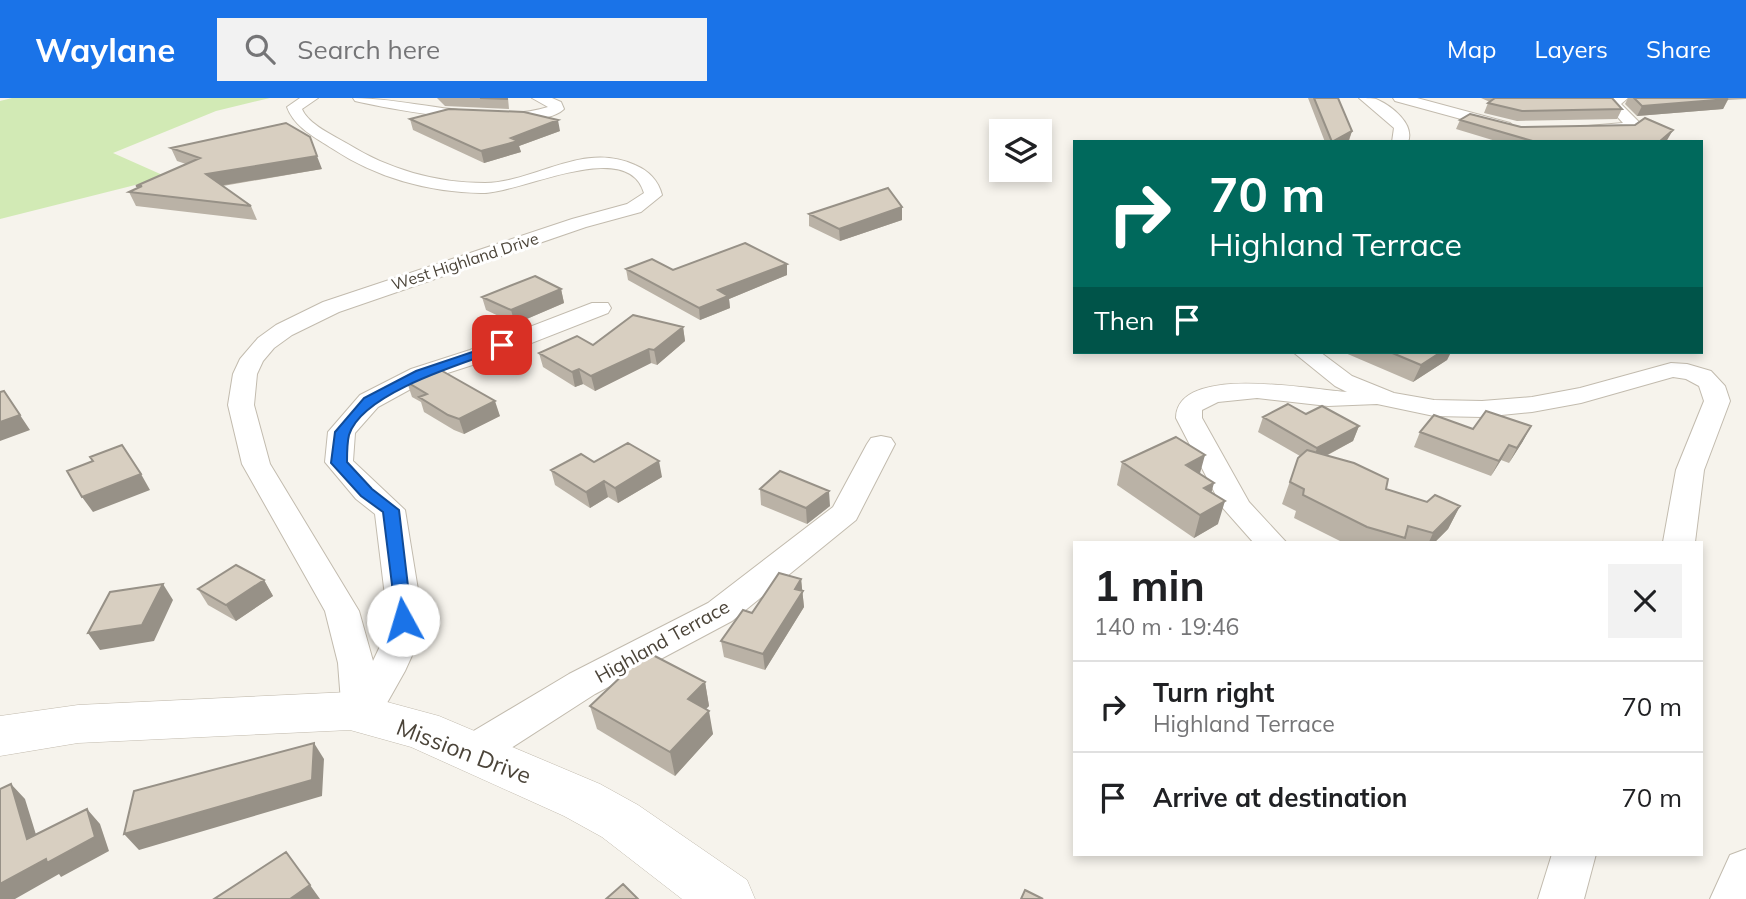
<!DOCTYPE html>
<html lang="en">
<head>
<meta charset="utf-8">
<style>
  :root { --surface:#fff; --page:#f2f2f2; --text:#202124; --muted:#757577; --line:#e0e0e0; --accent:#1a73e8 }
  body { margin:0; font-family:Mulish,sans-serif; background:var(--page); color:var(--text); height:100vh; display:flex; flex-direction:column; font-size:26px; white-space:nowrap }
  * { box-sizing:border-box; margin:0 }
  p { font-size:23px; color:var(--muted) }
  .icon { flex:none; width:38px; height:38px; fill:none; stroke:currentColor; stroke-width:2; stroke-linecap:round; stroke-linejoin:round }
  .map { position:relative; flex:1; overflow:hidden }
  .details { position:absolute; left:1073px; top:443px; width:630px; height:315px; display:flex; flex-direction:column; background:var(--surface); border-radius:0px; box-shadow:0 4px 10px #0003 }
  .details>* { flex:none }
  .banner { position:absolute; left:1073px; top:42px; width:630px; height:214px; border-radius:0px; box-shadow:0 4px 10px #0003; background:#00695c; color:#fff; overflow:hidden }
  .fabs { position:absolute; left:989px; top:21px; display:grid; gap:14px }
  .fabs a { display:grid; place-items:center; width:63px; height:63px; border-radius:0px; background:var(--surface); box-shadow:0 4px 10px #0003; font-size:35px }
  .pin { position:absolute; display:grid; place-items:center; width:60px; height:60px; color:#fff; margin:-30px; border-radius:14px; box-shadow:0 4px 10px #0006 }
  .me { position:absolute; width:77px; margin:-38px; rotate:354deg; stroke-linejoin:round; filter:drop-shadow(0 0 5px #0008) }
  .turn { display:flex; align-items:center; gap:24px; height:147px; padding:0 21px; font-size:32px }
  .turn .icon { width:91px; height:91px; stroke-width:2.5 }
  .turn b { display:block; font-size:49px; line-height:60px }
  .then { display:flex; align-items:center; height:66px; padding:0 21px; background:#0003; gap:14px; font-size:26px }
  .round { display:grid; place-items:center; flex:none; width:74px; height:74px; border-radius:0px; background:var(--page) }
  .headline { display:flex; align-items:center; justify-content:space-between; height:119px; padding:0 21px }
  h1 { font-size:42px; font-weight:700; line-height:52px }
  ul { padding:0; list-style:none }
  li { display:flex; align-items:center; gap:21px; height:91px; padding:0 21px; border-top:2px solid var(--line) }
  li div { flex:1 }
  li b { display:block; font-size:26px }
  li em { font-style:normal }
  header { display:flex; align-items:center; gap:42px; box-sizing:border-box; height:98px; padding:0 35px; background:var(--accent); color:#fff }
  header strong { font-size:33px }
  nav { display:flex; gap:38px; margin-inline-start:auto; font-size:24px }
  .search { width:490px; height:63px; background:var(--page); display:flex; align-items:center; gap:18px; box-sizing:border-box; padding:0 24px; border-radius:0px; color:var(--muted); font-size:26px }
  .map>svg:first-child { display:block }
  .green { fill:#d2eab5 }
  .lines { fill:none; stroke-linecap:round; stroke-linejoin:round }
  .minor-casing { stroke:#c2bbae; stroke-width:2 }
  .tertiary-casing { stroke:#c2bbae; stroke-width:1 }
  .minor { fill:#fff; fill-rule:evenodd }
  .tertiary { fill:#fff; fill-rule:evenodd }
  .wall { fill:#bab2a6 }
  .shaded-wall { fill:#979187 }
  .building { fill:#d8cfc1; stroke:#979187; stroke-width:2 }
  .route { fill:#1a73e8; stroke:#114b97; stroke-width:2 }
  .labels { text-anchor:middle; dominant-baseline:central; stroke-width:6; stroke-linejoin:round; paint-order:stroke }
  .far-street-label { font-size:16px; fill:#4b4439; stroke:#fff }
  .street-label { font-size:19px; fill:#4b4439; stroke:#fff }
  .near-street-label { font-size:23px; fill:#4b4439; stroke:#fff }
</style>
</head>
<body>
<header>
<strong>Waylane</strong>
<div class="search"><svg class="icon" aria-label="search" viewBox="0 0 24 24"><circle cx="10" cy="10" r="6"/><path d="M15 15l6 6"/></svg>Search here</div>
<nav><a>Map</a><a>Layers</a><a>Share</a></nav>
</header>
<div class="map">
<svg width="1746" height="801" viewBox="0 0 1746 801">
  <rect width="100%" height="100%" fill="#f6f3ec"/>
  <path class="green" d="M12 0H270L216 13 113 55 167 79 0 121V3Z"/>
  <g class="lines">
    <defs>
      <path id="minor" d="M300 0H318L302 11C308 26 334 38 348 46 388 71 436 85 485 85 536 84 583 43 635 67 649 73 658 82 662 97L641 114 586 129 339 214 292 237 274 250 263 263 257 276 254 307 270 366 359 513 373 563 383 542 385 498 375 416 356 401 325 364 328 334 360 297 411 271 470 252 592 205H608L611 210 608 215 488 262 429 281 378 309 355 335 353 363 405 412 419 498V542L405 573 374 628 361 632 348 628 342 617 338 565 325 513 242 366 228 307 233 276 240 261 258 240 276 227 323 204 572 121 627 106 644 95C628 38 520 96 481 95 429 94 377 80 333 51 316 40 294 29 287 9Z
        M353 0C411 0 493 27 548 9L532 0H552L561 4 564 11C537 38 393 12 355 3Z
        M1359 0C1364 0 1372 0 1376 1 1392 8 1415 26 1408 44H1392L1394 30Z
        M1393 0H1417L1510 25 1513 28 1505 33 1395 3Z
        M1610 0H1628L1621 6 1641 26 1630 34H1588L1585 31 1588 28 1623 25 1605 5Z
        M1293 254H1320L1352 278 1394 295 1434 302 1482 303 1532 299 1580 290 1671 265 1687 266 1711 273 1725 288 1730 303 1704 372 1695 444H1663L1676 372 1704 303 1699 288 1686 281 1673 279 1581 305 1532 314 1482 319 1434 318 1377 306 1328 308 1257 300 1218 304 1202 312V320L1249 404 1286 444H1253L1222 409 1176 320C1177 265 1312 292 1347 294L1335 288Z
        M881 338 891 340 895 346 856 422 732 523 595 596 488 665 474 669 460 665 454 653 460 641 569 576 708 505 833 409 867 346 871 340Z
        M1746 751V801H1710L1730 757Z
        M1552 756H1596L1584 801H1538Z"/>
      <path id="tertiary" d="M350 594 439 618 600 686 638 707 747 782 755 801H682L602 739 564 718 411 649 350 632 78 645 0 658V618L78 607Z"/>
    </defs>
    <use href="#minor" class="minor-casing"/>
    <use href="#tertiary" class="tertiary-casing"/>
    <use href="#minor" class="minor"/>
    <use href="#tertiary" class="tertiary"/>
  </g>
  <path class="wall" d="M437 0H508L509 11 445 8Z
    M1308 0H1338L1352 33 1349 43 1325 44Z
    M1481 0H1612L1622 11 1617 21 1517 23 1484 15 1488 5 1490 4Z
    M1628 0H1746V1L1728 2 1723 11 1637 18 1625 6Z
    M410 21 560 33 519 48 521 54 484 65 413 32Z
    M1460 22 1521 29 1668 42 1666 44H1499L1456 31Z
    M171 50 322 71 223 88 251 108 257 122 136 108 129 94 138 90 136 88 186 66 177 63Z
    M902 109V122L840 143 809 128V116Z
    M626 171 673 172 787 177 729 201 730 210 700 222 628 182Z
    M561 191 564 205 515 226 486 212 482 199Z
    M683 229 685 243 657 267 651 265 595 293 583 286 575 289 543 269 539 255 593 247Z
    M1343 254H1451L1447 262 1413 284Z
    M407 284 500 318 464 336 454 332 424 314 421 304 412 299Z
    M1306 316 1359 328 1353 343 1326 358 1386 391 1427 404 1460 408 1448 431 1435 444H1342L1294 420 1296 413 1282 406 1298 360 1300 358 1258 334 1263 319Z
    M1473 331 1523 343 1509 365 1501 362 1491 378 1414 349 1420 334Z
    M594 364 662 379 618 405 608 399 590 410 555 387 551 372Z
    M1122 364 1200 376 1212 395 1218 426 1194 440 1117 387Z
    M760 391 830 408 807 426 761 407Z
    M801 481 804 509 765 572 724 559 721 543 752 515Z
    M264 482 273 498 236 523 208 507 198 491Z
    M705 584 709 608 705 611 713 636 675 678 597 631 590 608Z"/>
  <path class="shaded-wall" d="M1728 1 1723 11 1637 18 1642 8Z
    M558 22 560 33 519 48 521 54 484 65 481 53 511 40Z
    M1673 32 1666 44H1659Z
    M1352 33 1348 44H1334Z
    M317 58 322 71 212 89 206 76Z
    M902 109V122L840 143 839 131Z
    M787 166V177L729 201 730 210 700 222 699 210 718 192Z
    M561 191 564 205 515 226 511 212Z
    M683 229 685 243 657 267 654 252Z
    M649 251 651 265 595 293 591 278Z
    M1441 254H1451L1447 262 1413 284 1421 267Z
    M579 271 583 286 575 289 572 274Z
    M495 303 500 318 464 336 459 321Z
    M14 308 30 332 0 343V324Z
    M1359 328 1353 343 1312 365 1317 350Z
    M1531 328 1523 343 1509 365 1517 350Z
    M1509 347 1501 362 1491 378 1499 363Z
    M1205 357 1199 379 1186 367Z
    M659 363 662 379 618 405 615 390Z
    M141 376 150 392 93 414 82 399Z
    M604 383 608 399 590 410 586 394Z
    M1214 385 1208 407 1204 390Z
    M829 393 830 408 807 426 806 410Z
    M1225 403 1218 426 1194 440 1200 417Z
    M1460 408 1448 431 1435 444H1429L1433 435Z
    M801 481 804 509 765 572 763 556 795 491Z
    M264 482 273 498 236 523 226 507Z
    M163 486 173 502 154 543 100 552 88 535Z
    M705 584 709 608 693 625 688 601Z
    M709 613 713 636 675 678 670 654Z
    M314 645 324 661 322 698 139 752 124 736Z
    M11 686 25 701 42 756 27 741Z
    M87 711 100 726 109 753 61 779 59 776 15 801H0V786Z
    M310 787 320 801H290Z"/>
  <path class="building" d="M480 0H507V1Z
    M1314 0H1338L1352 33 1332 44Z
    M1495 0H1612L1622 11 1522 13 1488 5Z
    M1634 0H1725L1728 1 1642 8Z
    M449 11 524 14 558 22 511 40 518 43 481 53 410 21Z
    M1470 16 1521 29 1635 27 1645 20 1673 32 1659 44H1536L1460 22Z
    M286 25 310 39 317 58 206 76 251 108 129 94 142 88H136L200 60 171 50Z
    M888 90 902 109 839 131 809 116Z
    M745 145 787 166 718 192 728 198 699 210 626 171 652 161 673 172Z
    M535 178 561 191 511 212 482 199Z
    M633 217 683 229 654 252 649 251 591 278 579 271 572 274 539 255 577 238 593 247Z
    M1390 254H1441L1421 267Z
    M437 270 495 303 459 321 448 317 419 299 427 296 407 284Z
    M4 293 20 317 0 324V294Z
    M1288 306 1306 316 1322 308 1359 328 1317 350 1263 319Z
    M1486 313 1531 328 1517 350 1509 347 1499 363 1420 334 1434 317 1473 331Z
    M1176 339 1205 357 1186 367 1214 385 1204 390 1225 403 1200 417 1122 364Z
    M628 345 659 363 615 390 604 383 586 394 551 372 581 356 594 364Z
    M122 347 141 376 82 399 67 373 93 363 90 359Z
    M1307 352 1354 365 1388 381 1386 391 1427 404 1435 397 1460 408 1433 435 1408 428 1405 440 1367 429 1303 397 1304 391 1290 384 1298 360Z
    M780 373 829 393 806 410 760 391Z
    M236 467 264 482 226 507 198 491Z
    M779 475 801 481 795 491 803 493 763 556 721 543 743 512 752 515Z
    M163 486 142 527 88 535 110 494Z
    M647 554 705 584 688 601 709 613 670 654 590 608Z
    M314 645 312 682 124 736 134 693Z
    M11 686 27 741 87 711 95 739 47 765 46 761 0 786V691Z
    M286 754 310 787 290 801H214Z
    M623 786 638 801H606Z
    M1025 792 1043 801H1021Z"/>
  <path class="route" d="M502 244 506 245V250C467 264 362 294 349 337 347 345 347 355 347 364L372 391 399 412 412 522 410 527H397L383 414 361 398 331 365 335 334 364 300 416 273Z"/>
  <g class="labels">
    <g class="far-street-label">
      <text transform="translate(465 163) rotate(-18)">West Highland Drive</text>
    </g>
    <g class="street-label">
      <text transform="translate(662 543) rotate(-29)">Highland Terrace</text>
    </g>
    <g class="near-street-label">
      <text transform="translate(464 653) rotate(21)">Mission Drive</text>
    </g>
  </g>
</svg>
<div class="fabs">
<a><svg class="icon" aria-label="layers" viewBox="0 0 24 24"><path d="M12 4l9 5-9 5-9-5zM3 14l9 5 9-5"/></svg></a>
</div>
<div class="pin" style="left:502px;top:247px;background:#d93025"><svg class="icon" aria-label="arrive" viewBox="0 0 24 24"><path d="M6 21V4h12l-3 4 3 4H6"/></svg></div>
<svg class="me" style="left:403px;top:522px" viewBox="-20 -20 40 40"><circle r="19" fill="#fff"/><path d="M0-13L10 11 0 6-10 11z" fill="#1a73e8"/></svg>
<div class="banner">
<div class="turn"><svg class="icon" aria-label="right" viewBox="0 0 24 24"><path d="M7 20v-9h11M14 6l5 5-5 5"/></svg><div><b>70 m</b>Highland Terrace</div></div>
<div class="then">Then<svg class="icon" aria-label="arrive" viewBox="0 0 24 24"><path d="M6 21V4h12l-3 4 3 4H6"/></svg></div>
</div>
<section class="details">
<div class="headline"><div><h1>1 min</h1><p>140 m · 19:46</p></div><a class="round"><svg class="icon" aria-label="close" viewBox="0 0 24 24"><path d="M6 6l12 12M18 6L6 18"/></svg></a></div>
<ul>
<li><svg class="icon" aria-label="right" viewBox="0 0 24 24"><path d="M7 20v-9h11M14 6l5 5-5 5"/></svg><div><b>Turn right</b><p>Highland Terrace</p></div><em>70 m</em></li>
<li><svg class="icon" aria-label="arrive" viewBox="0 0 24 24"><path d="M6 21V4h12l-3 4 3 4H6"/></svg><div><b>Arrive at destination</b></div><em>70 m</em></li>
</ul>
</section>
</div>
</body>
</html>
